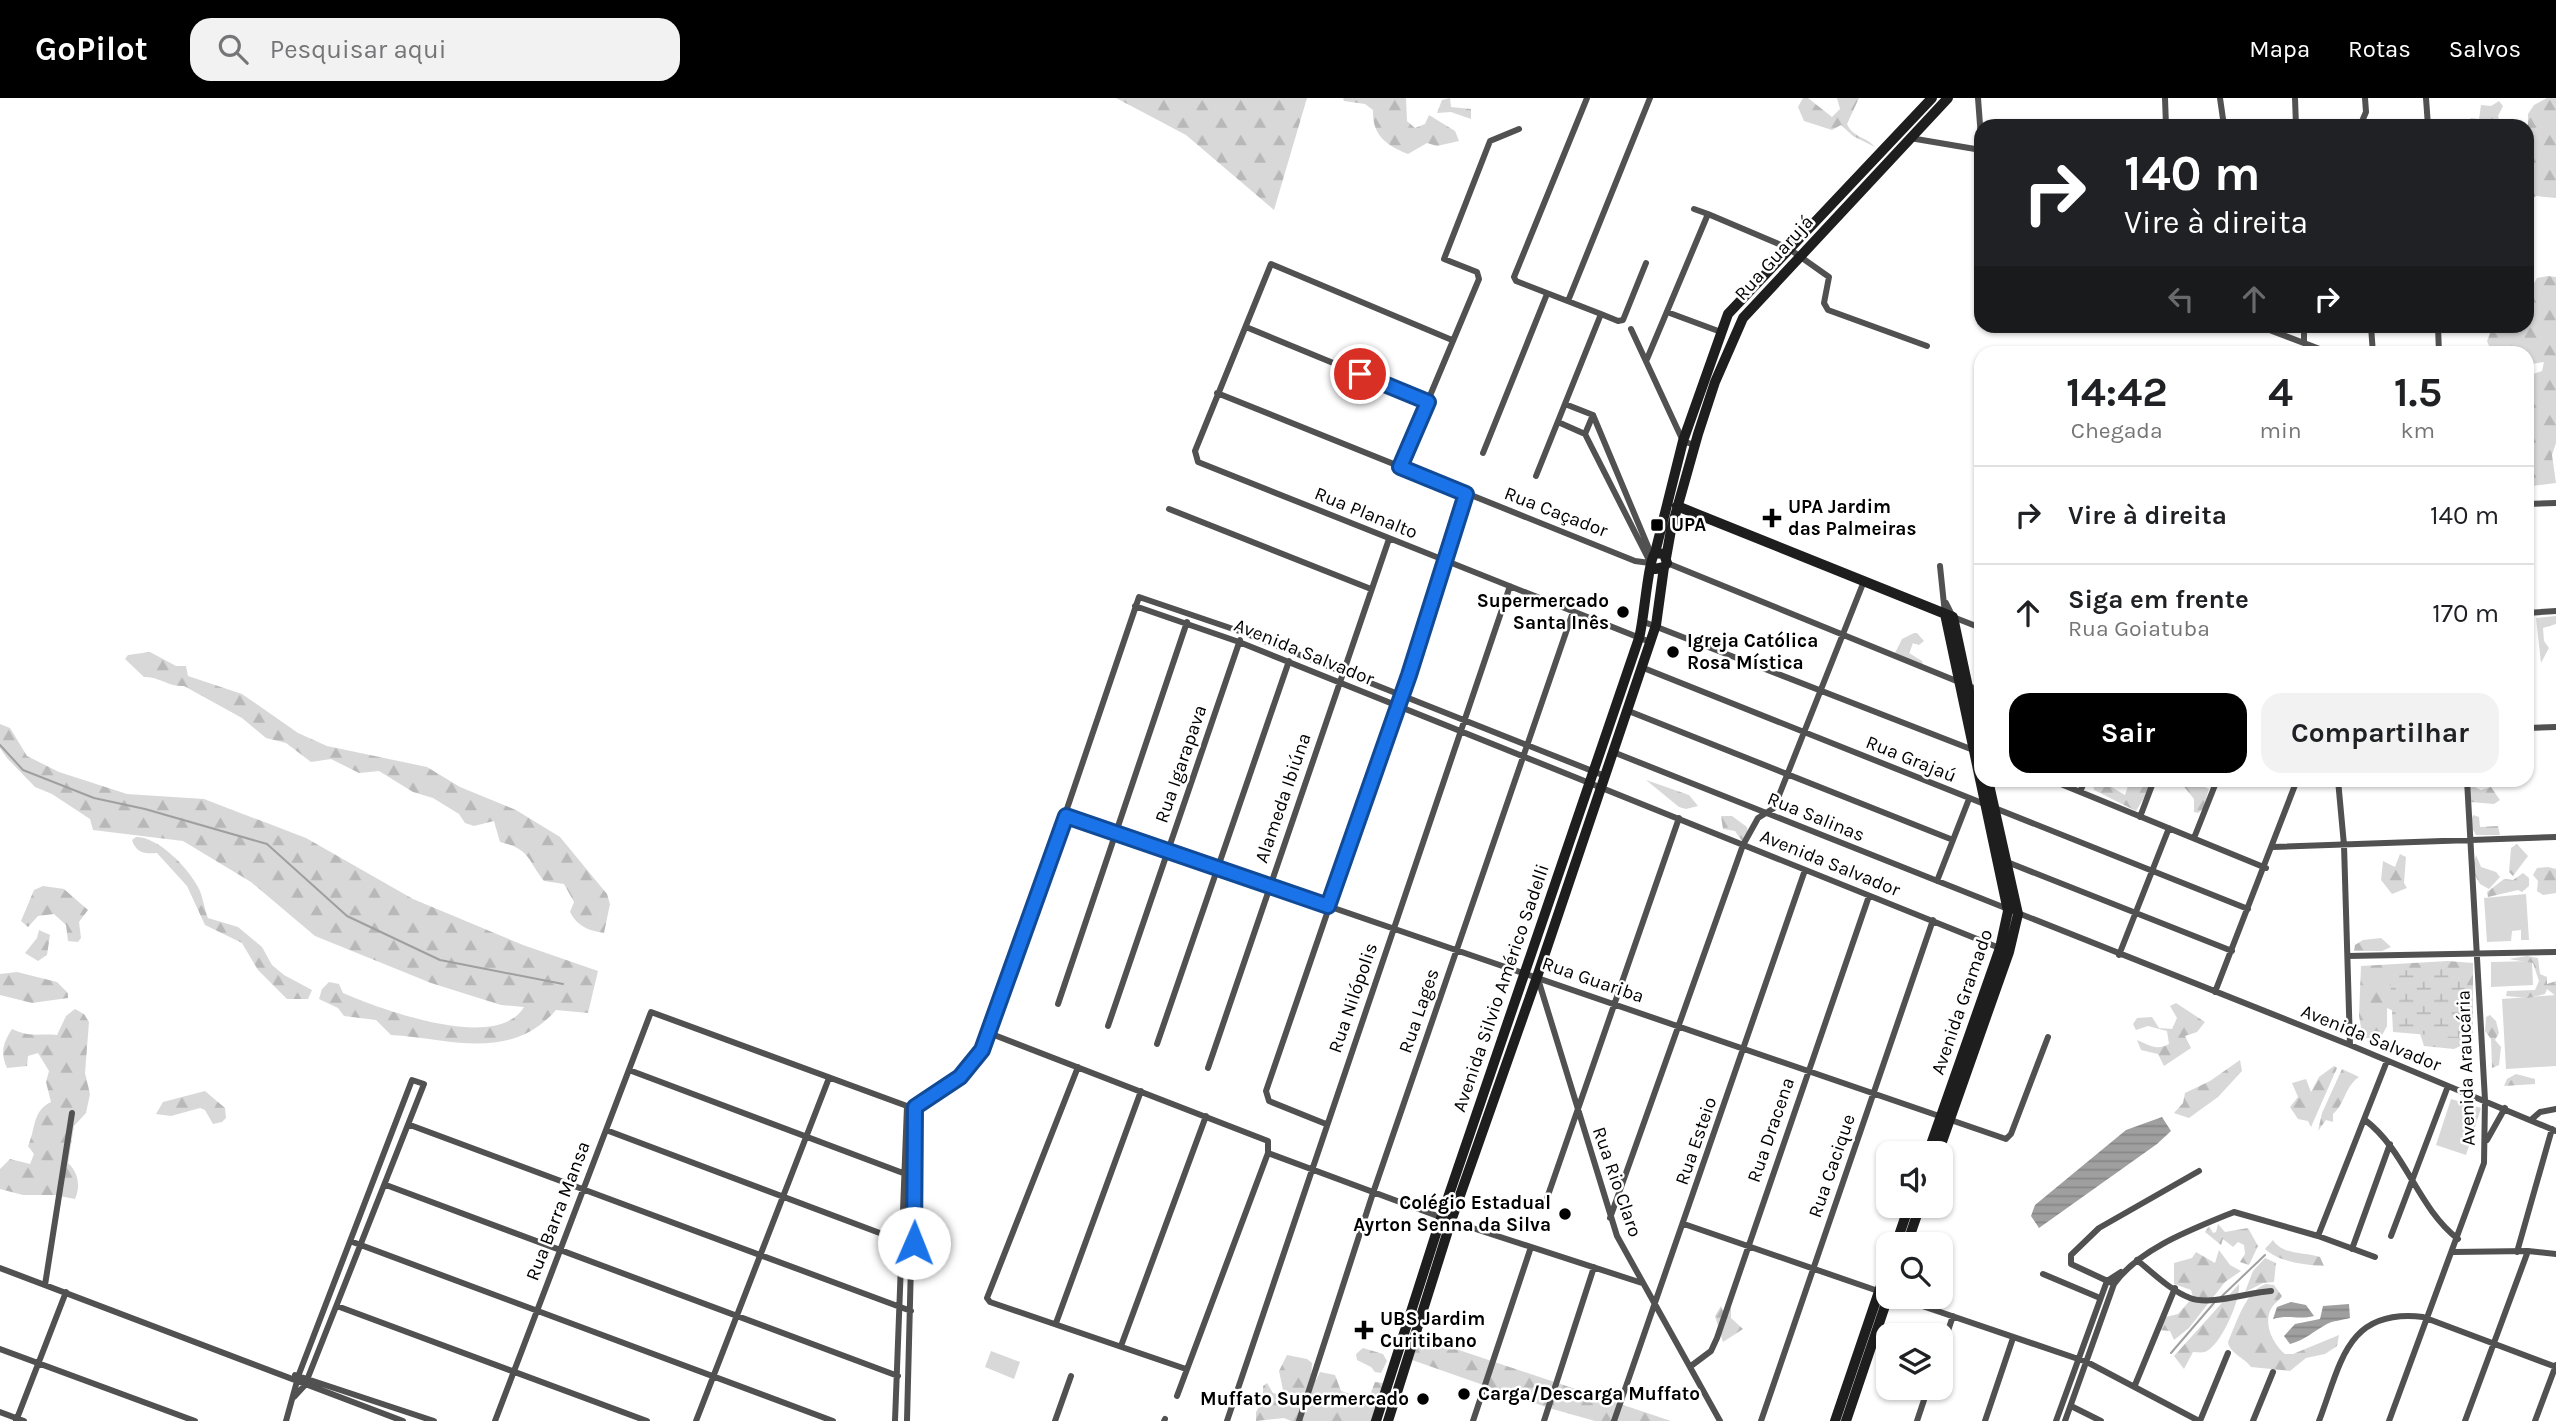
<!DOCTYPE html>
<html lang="pt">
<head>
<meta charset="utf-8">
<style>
  :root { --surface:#fff; --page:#f2f2f2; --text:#202124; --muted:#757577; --line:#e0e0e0; --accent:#000 }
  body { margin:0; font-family:Karla,sans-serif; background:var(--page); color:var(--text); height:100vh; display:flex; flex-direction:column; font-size:26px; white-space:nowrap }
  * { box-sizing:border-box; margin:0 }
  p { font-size:23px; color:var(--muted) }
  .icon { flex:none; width:38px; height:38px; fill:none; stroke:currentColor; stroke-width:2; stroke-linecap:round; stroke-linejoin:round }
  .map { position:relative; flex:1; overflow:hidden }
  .drawer { position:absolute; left:1974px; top:248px; width:560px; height:441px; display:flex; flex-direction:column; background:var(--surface); border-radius:21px; box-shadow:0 2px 5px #0004 }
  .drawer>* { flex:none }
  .top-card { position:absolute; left:1974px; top:21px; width:560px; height:214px; border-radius:21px; box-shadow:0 2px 5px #0004; background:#202124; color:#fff; overflow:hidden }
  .controls { position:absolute; left:1876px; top:1043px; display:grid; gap:14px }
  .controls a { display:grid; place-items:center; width:77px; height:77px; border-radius:14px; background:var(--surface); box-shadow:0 2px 5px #0004; font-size:35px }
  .pin { position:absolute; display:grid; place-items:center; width:60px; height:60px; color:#fff; margin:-30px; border:4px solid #fff; border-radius:50%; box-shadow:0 2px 7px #0007 }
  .me { position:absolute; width:77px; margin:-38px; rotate:1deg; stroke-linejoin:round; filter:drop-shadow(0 0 5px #0008) }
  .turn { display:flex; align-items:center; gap:24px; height:147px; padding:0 35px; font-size:32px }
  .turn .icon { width:91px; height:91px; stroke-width:2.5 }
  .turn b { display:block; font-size:49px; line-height:60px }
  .lanes { display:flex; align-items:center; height:66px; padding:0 35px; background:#0003; justify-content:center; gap:35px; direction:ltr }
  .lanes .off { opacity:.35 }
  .eta { display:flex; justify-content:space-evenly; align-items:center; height:119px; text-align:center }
  .eta b { font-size:42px; font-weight:700; line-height:49px }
  .cta { display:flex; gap:14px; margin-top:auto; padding:14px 35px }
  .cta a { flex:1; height:80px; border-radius:21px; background:var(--accent); color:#fff; font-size:28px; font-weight:700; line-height:80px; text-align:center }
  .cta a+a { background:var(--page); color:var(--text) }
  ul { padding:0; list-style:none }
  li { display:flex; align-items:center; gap:21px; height:98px; padding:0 35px; border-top:2px solid var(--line) }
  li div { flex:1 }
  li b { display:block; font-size:26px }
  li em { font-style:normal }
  header { display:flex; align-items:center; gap:42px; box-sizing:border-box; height:98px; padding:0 35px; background:var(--accent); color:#fff }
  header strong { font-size:33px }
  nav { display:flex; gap:38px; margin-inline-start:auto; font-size:24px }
  .search { width:490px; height:63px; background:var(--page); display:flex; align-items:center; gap:18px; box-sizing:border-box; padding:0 24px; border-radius:21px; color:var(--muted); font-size:26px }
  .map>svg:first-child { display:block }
  .green { fill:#d8d8d8 }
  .forest { fill:url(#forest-firs) }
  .wetland { fill:url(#wetland-marsh) }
  .water { fill:url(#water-rules) }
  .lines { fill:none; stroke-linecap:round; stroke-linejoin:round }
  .stream { stroke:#9f9f9f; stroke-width:2 }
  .street { stroke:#515151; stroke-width:6 }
  .secondary { stroke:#1e1e1e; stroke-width:10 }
  .route-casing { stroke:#114b97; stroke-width:18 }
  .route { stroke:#1a73e8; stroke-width:12 }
  .poi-dot { fill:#000; stroke:#fff; stroke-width:2.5 }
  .labels { text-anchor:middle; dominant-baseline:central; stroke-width:5; stroke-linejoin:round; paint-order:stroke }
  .street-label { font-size:19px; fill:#000; stroke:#fff }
  .poi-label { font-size:19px; font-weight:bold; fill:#000; stroke:#fff; text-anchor:start }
</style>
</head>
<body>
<header>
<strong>GoPilot</strong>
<div class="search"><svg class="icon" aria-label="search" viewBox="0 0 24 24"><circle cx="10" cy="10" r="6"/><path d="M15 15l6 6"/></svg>Pesquisar aqui</div>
<nav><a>Mapa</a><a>Rotas</a><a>Salvos</a></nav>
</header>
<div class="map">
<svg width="2556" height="1323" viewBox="0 0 2556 1323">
  <defs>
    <pattern id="forest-firs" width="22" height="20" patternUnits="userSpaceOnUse" patternTransform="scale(1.75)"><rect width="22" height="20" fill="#d8d8d8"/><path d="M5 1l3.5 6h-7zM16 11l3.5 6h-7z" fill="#b8b8b8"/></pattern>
    <pattern id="wetland-marsh" width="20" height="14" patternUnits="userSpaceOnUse" patternTransform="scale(1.75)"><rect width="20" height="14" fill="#d8d8d8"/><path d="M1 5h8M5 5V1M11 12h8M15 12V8" fill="none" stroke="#b8b8b8"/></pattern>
    <pattern id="water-rules" width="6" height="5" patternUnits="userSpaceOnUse" patternTransform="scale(1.75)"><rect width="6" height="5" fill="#9f9f9f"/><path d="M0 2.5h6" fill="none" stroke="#878787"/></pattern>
  </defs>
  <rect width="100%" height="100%" fill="#fff"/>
  <path class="green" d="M2526 796 2529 842H2521V832L2512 833 2511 843 2487 844 2484 800Z
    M2532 863 2533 887 2491 889V864Z
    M2556 897V968L2506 971 2502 901Z
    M2451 1001 2481 1010 2466 1057 2436 1047Z
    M991 1253 1020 1264 1014 1281 985 1269Z"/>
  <path class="forest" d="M1116 0H1307L1274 112 1186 37Z
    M1343 0H1406L1407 23 1415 30 1425 26 1429 17 1455 33 1459 43 1437 48 1427 45 1408 56C1386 47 1372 37 1373 12L1365 6 1344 3Z
    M1450 0 1451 9 1471 11V21L1451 14 1437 15 1442 2Z
    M1803 0H1808L1832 19 1840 11 1837 0H1859L1847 26C1852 39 1867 39 1875 49L1853 38 1841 27 1832 32 1804 23 1798 9Z
    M2547 0H2556V100L2536 98 2527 104 2528 16 2534 7Z
    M2499 3 2503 8 2498 18 2501 28H2465L2471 20 2479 21 2481 7 2491 8Z
    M2548 178 2556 179V345L2552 357 2556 385 2531 388 2527 372V278L2542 273 2544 264 2527 267V256L2492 255 2487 243 2493 228H2527V198L2537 180Z
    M2556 518V526L2543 530 2544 543 2549 550 2541 565 2536 520Z
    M1914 535H1917L1924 543 1919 547 1913 545 1909 555 1922 563 1923 567 1895 555 1902 541Z
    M150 554 176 568H186L188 578 242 596 298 635 327 648 427 669 460 689 516 712 560 739 607 796 610 806 604 835C589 833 577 828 570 814L574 804 564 786 544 783C527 761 530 751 500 744L494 723 474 728 465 725 459 716 433 700 413 694 379 673 359 675 331 661 311 664 286 645 266 640 242 620 184 588C168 589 159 578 144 579L125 561 128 557Z
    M0 626 10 630 27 658 59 674 127 696 204 701 306 740 413 801 523 847 598 873 588 915 556 912C510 965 448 940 391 937L376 922 344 918 338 910 319 901 322 891 329 884 339 886 343 895C380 911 497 955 524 909L501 907 431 885 315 838 251 784 183 743 93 732 90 721 52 696 35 689 7 660 0 650Z
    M1646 682 1689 697 1698 708 1686 711 1679 709Z
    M2101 683 2125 697 2128 688 2122 683H2154L2136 713 2094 692 2093 686Z
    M2183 683H2192L2209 691 2203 711 2198 715 2194 714V701L2182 686Z
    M2468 683H2475V689L2481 692 2491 689 2500 702 2494 706 2470 704Z
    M2473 717 2479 719 2480 729 2498 728 2500 737H2476L2470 727Z
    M1721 718H1732L1747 729 1748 735 1742 743 1735 733 1723 731Z
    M136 739C159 739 188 770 198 789 203 798 204 810 208 820L238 829 262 849 272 867 284 877 312 892 308 901H287L258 872 242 845 205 827 187 788 157 755C145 756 136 755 132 742Z
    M2517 746 2528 758 2513 778 2509 774 2511 750Z
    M2400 756 2406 759 2404 785 2407 790 2392 796 2381 782 2383 763 2395 769Z
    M2476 757 2481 769 2496 774 2500 779 2489 791 2480 786 2472 772Z
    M2548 769 2556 771V795L2543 797 2537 793 2538 783 2533 777 2537 770Z
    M2523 775 2529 780V788L2522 794 2518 792 2488 799 2487 794 2504 781 2513 782Z
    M43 788 64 791 88 812 79 824 81 840 78 844 68 843 66 827 54 816 38 818 28 829 21 823 34 792Z
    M39 832 50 837 47 857 38 863 25 855 37 840Z
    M2381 840 2391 849 2382 853H2354L2355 847 2363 842Z
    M2527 858 2538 860 2540 876 2547 879V886L2556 883V898L2547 891 2545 896 2528 900 2506 898 2507 893 2535 892 2539 883 2533 865 2509 861Z
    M2448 863 2473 865V942L2454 951 2424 948 2416 923 2387 910V928L2380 941 2363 940 2359 918 2361 868Z
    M17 874 57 884 68 895V900L32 905 0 897V876Z
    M2176 905 2205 924 2197 934 2185 938 2191 950 2164 968 2158 956 2141 952 2137 942C2149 947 2156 953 2169 946L2167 933 2148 928 2136 932 2133 926 2137 920 2152 919 2159 930 2172 931 2177 920 2170 908Z
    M75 911 84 916 89 924 85 975 90 996 86 1015 74 1028 68 1065C78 1074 81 1088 75 1101L54 1097H23L0 1091V1071L10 1061 30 1066 34 1056 28 1048C36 1031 32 1013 51 1004L46 984 49 973 38 955 28 958 27 968 7 970C0 955 3 945 12 931 32 940 38 935 57 937L66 918Z
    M2490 917 2496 923 2499 935 2495 942 2501 949 2499 967 2492 970 2491 941 2485 933 2486 919Z
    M2240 962 2242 973 2218 999 2189 1020 2174 1015 2183 1005 2185 995 2210 983Z
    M2334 968 2337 970 2311 1029 2308 1023 2298 1021 2290 1009 2298 999 2292 985 2306 981 2311 994 2319 979Z
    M2342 971 2359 979C2345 988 2345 1006 2333 1016V1024L2326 1022 2318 1033 2322 1015Z
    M2516 976 2535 981V986L2504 988 2507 981Z
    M205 993 225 1010 226 1020 222 1024 213 1026 205 1012 200 1010 171 1018 156 1016 163 1004Z
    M2218 1126 2225 1134 2248 1130 2258 1148 2249 1167 2240 1164 2245 1156 2244 1147 2238 1144 2233 1149 2223 1141 2221 1147 2205 1134 2209 1128 2213 1135 2216 1134Z
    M2273 1142C2282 1157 2305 1154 2320 1159L2324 1168C2305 1167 2279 1164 2265 1151Z
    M2219 1152 2230 1167 2241 1173 2225 1184 2189 1230 2174 1242 2170 1233 2159 1232 2162 1220 2178 1216 2193 1199 2191 1192 2174 1186V1165L2192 1160 2196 1154 2215 1165Z
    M2265 1160 2276 1165 2274 1184 2263 1185 2245 1194 2253 1173Z
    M2239 1186C2241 1202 2220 1249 2205 1254 2201 1255 2197 1254 2193 1254L2184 1271 2174 1258Z
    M2266 1186 2274 1187 2282 1198C2279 1203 2274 1205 2271 1211 2263 1226 2273 1246 2285 1256H2293L2339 1237 2337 1248 2325 1256 2306 1260 2290 1273 2251 1269C2245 1260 2229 1255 2228 1244 2236 1226 2246 1192 2266 1186Z
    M1731 1206V1220L1743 1231 1723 1244 1715 1218 1721 1208 1723 1213Z
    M1420 1239 1671 1323H1595L1549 1310 1412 1262Z
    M1363 1250 1383 1256 1387 1263 1381 1275 1375 1274 1371 1269 1357 1262 1356 1256Z
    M1287 1257 1307 1261 1312 1265 1311 1280 1316 1282 1320 1274 1335 1277 1341 1293 1368 1302 1375 1284 1384 1285 1371 1323H1291L1284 1320 1256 1323V1314L1263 1302V1288L1267 1285 1273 1295 1279 1297 1283 1292 1279 1273Z"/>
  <path class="wetland" d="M2464 870 2466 940 2393 934 2390 873Z"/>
  <path class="water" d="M2162 1019 2171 1033 2157 1046 2039 1130 2031 1118 2035 1107 2126 1032Z
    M2291 1204 2306 1207 2314 1218C2298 1222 2288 1216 2273 1221L2277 1209Z
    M2349 1206 2350 1220C2343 1222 2332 1223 2327 1226 2314 1233 2305 1242 2290 1246L2284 1238 2295 1226 2320 1221 2323 1208Z"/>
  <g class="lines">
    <path class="stream" d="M0 647 23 672 94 700 145 711 267 746 347 818 440 862 563 886
      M2221 1199 2265 1157
      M2171 1255 2214 1205"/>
    <path class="street" d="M1978 0 1981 40
      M2165 0 2166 28
      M2220 0 2224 28
      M2295 0 2296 28
      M2426 0 2428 28
      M2360 28 2366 14 2365 0
      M1910 40 1981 52
      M1708 116 1788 150 1829 179 1824 205 1828 212 1927 248
      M1568 203 1650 0
      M1667 214 1721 234
      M1601 216 1618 223 1623 222 1646 165
      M2259 228 2333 256
      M2304 228V244
      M2371 228 2373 256
      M2438 228 2439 256
      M1246 229 1428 304
      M1631 231 1683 343 1694 347
      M1452 242 1271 166 1195 353 1198 364 1650 544
      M1647 261 1708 116 1694 111
      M1217 295 1635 463 1650 465
      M1565 306 1593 317 1652 458
      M1558 324 1585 336 1650 464
      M1585 336 1593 317
      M1483 355 1547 196
      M1400 369 1479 181 1477 174 1444 161 1490 43 1519 31
      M1536 378 1601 216 1516 183 1514 179 1587 0
      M2527 406 2556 405
      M1169 411 1371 491
      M1667 465 1981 593
      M1940 468 1945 516
      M1946 505 1953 519 1981 530
      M1135 508 1239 544 2002 851
      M2527 515 2556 513
      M1644 524 1981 655
      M1641 569 2248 811
      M1626 612 1953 742
      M2527 630 2556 629
      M1613 654 2350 947 2556 1033
      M2051 682 2266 770
      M2338 682 2344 747 2350 947
      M2080 694 2085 682
      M1066 718 2006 1041 2011 1036 2048 939
      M2140 719 2154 682
      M2194 740 2217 682
      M2273 749 2556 739
      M2007 764 2232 853
      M1937 783 1969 701
      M2119 857 2169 730
      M2348 858 2556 854
      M1538 881 1617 1138 1720 1323
      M2215 894 2297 682
      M1058 906 1187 524
      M1108 928 1240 542
      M989 935 1268 1043V1055L1177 1298
      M1157 946 1289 563
      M1078 969 987 1200 990 1204 1186 1271
      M1208 970 1389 441
      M629 972 903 1075
      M2532 1021 2540 1014 2556 1011
      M2365 1022C2406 1053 2417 1109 2458 1141
      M1326 1026 1269 1003 1266 993 1401 600 1466 396
      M410 1027 911 1213
      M606 1032 901 1143
      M2487 1042 2505 1010
      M1268 1055 1451 1123 1642 1185
      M386 1087 898 1278
      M1546 1103 1679 720
      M1610 1120 1743 747 1758 720 1774 710 1864 483
      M1684 1126 1881 1194
      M2318 1138 2387 963
      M2391 1138 2448 988
      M350 1143 833 1323
      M2352 1151 2390 1046
      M2453 1154 2528 1153 2556 1156
      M2517 1154 2552 1031
      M2137 1162C2153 1175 2171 1193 2190 1200 2211 1208 2249 1194 2271 1193
      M0 1170 403 1323
      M2043 1176 2100 1200
      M2114 1186 2071 1166V1157L2099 1130 2199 1073
      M45 1187 72 1015
      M1896 1199 2087 1264 2199 1323
      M337 1208 647 1323
      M1056 1225 1141 993
      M1121 1248 1206 1018
      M0 1251 195 1323
      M1941 1253 1953 1218
      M1691 1268 1711 1253 1717 1240 1869 798
      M295 1277 434 1323
      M2135 1287 2175 1190
      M2071 1308 2101 1323
      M0 1314 24 1323
      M16 1323 66 1194
      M286 1323 299 1276 412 982 424 986 305 1287 294 1299
      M495 1323 651 914 907 1008H915L932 1000 959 979 982 952 1007 887 1139 499 1242 534 1605 678
      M696 1323 829 980
      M895 1323 907 1008
      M907 1323 915 1008
      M1055 1323 1071 1278
      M1164 1323 1165 1321
      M1227 1323 1510 488
      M1299 1323 1373 1095 1573 514
      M1473 1323 1531 1149
      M1544 1323 1594 1169
      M1614 1323 1805 772
      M1761 1323 1933 822
      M1917 1323 1928 1290
      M1985 1323 2013 1240
      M2056 1323 2107 1183 2121 1174
      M2065 1323 2114 1186C2140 1150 2193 1131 2234 1114L2318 1138 2375 1159
      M2200 1323 2228 1255
      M2253 1323 2273 1274
      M2319 1323C2341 1266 2346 1210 2423 1219L2556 1269
      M2389 1323 2484 1065 2485 1002 2467 682
      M2465 1323 2528 1153
      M2535 1323 2556 1267"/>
    <path class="secondary" d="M1677 408 1953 519 1981 650
      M1655 455 1683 343 1728 216 1932 0
      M1666 460 1671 432 1698 336 1715 284 1743 220 1948 0
      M1928 1055 2000 850 2008 813 1945 516
      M1938 1055 2009 854 2018 816 1988 682
      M1896 1146 1909 1108
      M1907 1146 1920 1108
      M1376 1323 1441 1120 1639 540C1644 523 1648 462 1655 455L1664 456 1667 465 1664 469 1655 471 1651 467
      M1388 1323 1451 1123 1537 879 1656 527 1664 469
      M1835 1323 1888 1167
      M1846 1323 1888 1199"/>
  </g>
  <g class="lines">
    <defs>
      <path id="route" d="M914 1145 915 1009 960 979 982 952 1066 718 1328 808 1409 577 1466 396 1400 369 1428 304 1360 276"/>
    </defs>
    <use href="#route" class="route-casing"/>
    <use href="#route" class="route"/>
  </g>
  <g class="poi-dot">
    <path d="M1768.5 409.5h7v7h7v7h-7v7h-7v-7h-7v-7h7z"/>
    <rect x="1650" y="420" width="14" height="14" rx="3.5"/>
    <circle cx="1623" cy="514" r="7"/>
    <circle cx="1673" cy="554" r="7"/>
    <circle cx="1565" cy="1116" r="7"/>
    <path d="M1360.5 1221.5h7v7h7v7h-7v7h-7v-7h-7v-7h7z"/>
    <circle cx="1464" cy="1296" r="7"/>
    <circle cx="1423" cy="1301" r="7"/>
  </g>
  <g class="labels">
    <g class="street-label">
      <text transform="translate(1774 160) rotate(-48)">Rua Guarujá</text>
      <text transform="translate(1556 414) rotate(21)">Rua Caçador</text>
      <text transform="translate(1366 415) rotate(22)">Rua Planalto</text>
      <text transform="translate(1304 554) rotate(22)">Avenida Salvador</text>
      <text transform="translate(1911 661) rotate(22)">Rua Grajaú</text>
      <text transform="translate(1181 666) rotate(-71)">Rua Igarapava</text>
      <text transform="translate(1283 700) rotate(-71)">Alameda Ibiúna</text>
      <text transform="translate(1816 719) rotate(22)">Rua Salinas</text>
      <text transform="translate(1830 765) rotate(22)">Avenida Salvador</text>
      <text transform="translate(1593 882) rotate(19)">Rua Guariba</text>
      <text transform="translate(1501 890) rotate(-71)">Avenida Silvio Américo Sadelli</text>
      <text transform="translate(1353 900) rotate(-71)">Rua Nilópolis</text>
      <text transform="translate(1962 904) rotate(-71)">Avenida Gramado</text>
      <text transform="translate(1419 913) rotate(-71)">Rua Lages</text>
      <text transform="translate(2371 940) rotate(22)">Avenida Salvador</text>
      <text transform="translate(2466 970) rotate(-92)">Avenida Araucária</text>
      <text transform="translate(1771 1032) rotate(-71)">Rua Dracena</text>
      <text transform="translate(1696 1043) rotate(-71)">Rua Esteio</text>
      <text transform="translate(1832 1068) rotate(-71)">Rua Cacique</text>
      <text transform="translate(1617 1084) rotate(71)">Rua Rio Claro</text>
      <text transform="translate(558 1113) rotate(-69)">Rua Barra Mansa</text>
    </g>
    <g class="poi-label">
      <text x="1788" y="409">UPA Jardim<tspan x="1788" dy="22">das Palmeiras</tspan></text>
      <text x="1671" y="427">UPA</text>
      <text x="1609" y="503" text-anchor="end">Supermercado<tspan x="1609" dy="22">Santa Inês</tspan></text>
      <text x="1687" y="543">Igreja Católica<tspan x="1687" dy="22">Rosa Mística</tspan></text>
      <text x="1551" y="1105" text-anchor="end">Colégio Estadual<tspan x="1551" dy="22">Ayrton Senna da Silva</tspan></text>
      <text x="1380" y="1221">UBS Jardim<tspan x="1380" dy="22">Curitibano</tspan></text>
      <text x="1478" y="1296">Carga/Descarga Muffato</text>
      <text x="1409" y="1301" text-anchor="end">Muffato Supermercado</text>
    </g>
  </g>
</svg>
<div class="controls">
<a><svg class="icon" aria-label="sound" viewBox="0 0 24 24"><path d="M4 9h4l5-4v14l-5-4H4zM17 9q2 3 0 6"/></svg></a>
<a><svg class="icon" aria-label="search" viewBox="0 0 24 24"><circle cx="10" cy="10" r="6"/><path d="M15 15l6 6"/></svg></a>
<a><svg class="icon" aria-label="layers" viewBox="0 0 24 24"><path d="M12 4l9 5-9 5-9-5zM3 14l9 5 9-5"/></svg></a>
</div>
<div class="pin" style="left:1360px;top:276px;background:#d93025"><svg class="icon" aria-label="arrive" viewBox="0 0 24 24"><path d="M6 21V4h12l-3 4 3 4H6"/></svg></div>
<svg class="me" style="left:914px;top:1145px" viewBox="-20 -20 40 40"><circle r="19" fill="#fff"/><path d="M0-13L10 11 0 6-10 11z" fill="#1a73e8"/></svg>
<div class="top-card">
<div class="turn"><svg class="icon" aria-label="right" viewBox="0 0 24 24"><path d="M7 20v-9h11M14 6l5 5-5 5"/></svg><div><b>140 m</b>Vire à direita</div></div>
<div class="lanes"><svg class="icon off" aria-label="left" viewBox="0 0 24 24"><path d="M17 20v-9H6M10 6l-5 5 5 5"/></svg><svg class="icon off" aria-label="ahead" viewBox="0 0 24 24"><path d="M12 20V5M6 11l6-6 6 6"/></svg><svg class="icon" aria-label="right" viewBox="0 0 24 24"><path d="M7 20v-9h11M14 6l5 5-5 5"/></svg></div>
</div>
<section class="drawer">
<div class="eta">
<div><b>14:42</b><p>Chegada</p></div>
<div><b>4</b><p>min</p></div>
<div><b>1.5</b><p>km</p></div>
</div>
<ul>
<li><svg class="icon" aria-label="right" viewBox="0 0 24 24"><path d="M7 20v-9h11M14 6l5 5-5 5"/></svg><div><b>Vire à direita</b></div><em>140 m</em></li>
<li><svg class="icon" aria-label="ahead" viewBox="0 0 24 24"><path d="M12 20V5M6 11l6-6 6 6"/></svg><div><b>Siga em frente</b><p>Rua Goiatuba</p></div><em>170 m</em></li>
</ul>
<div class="cta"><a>Sair</a><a>Compartilhar</a></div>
</section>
</div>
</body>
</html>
